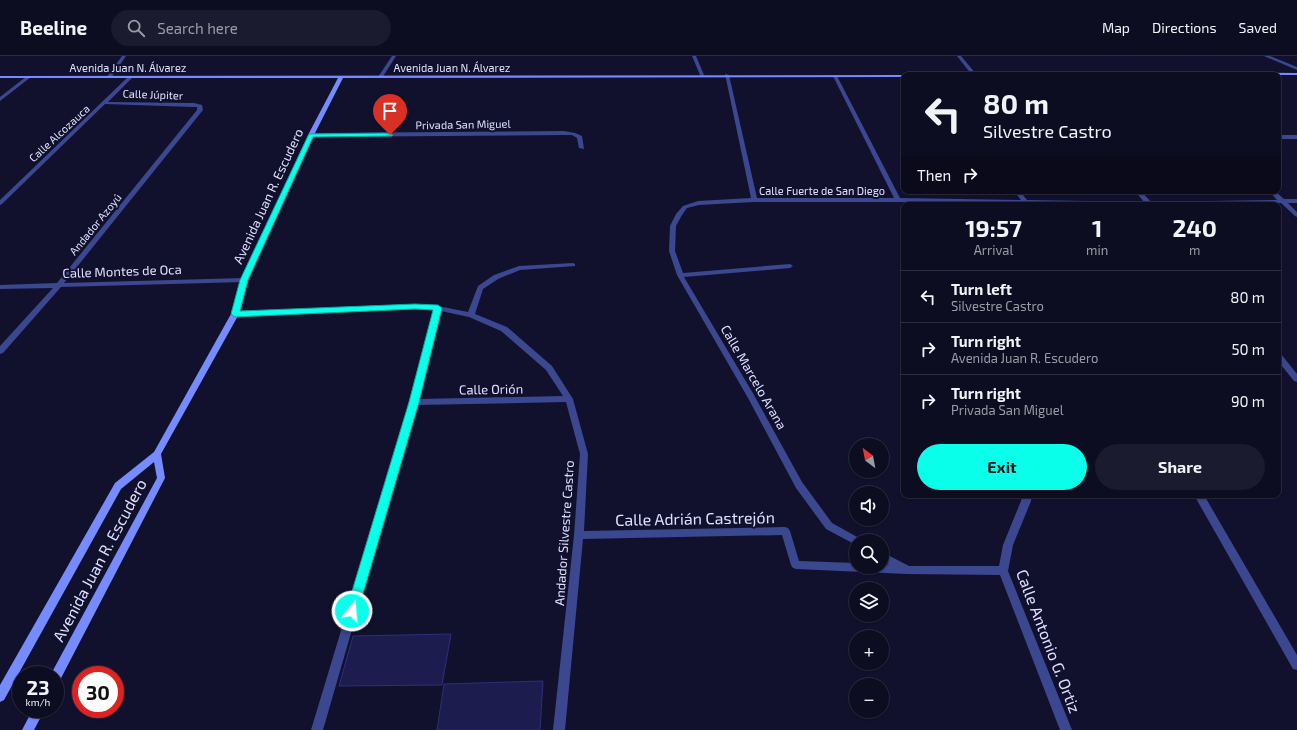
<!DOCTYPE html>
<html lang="en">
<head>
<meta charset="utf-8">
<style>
  :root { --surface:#0d0d22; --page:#1b1b2f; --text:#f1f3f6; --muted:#9a9ca5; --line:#2d2d40; --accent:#0affea }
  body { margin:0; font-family:"Exo 2",sans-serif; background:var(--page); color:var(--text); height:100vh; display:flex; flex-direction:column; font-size:15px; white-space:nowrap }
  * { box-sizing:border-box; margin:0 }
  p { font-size:13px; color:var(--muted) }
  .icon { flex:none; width:22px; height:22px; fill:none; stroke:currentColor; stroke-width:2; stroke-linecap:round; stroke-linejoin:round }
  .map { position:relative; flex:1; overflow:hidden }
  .side { position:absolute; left:901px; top:146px; width:380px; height:296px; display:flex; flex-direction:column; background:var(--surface); border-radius:8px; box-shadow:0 1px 3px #0004,0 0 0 1px var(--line) }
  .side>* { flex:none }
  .guide { position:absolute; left:901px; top:16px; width:380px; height:122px; border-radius:8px; box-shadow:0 1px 3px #0004,0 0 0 1px var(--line); background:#0d0d22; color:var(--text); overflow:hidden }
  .needle { width:26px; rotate:328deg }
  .tools { position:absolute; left:849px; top:382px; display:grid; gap:8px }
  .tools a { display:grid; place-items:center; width:40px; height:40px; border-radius:50%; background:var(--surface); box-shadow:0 1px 3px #0004,0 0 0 1px var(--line); font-size:20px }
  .speed { position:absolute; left:12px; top:610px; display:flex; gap:8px; font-size:20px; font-weight:700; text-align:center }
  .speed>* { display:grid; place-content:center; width:52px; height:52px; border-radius:50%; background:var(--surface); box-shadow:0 1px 3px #0004,0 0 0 1px var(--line); line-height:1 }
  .speed small { font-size:10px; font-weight:400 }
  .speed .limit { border:6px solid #d22; background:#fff; color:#111 }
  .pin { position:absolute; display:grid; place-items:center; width:34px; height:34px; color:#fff; margin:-41px -17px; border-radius:50% 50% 50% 0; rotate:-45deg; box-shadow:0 0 4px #0007 }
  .pin .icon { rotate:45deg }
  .me { position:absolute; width:44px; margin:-22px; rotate:17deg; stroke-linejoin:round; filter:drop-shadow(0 0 3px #0008) }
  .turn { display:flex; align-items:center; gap:14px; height:84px; padding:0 16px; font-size:18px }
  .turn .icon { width:52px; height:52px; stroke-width:2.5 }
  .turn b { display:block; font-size:28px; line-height:34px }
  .then { display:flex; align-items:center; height:38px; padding:0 16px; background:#0003; gap:8px; font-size:15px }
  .eta { display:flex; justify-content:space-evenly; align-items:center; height:68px; text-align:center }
  .eta b { font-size:24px; font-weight:700; line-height:28px }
  .button { display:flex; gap:8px; margin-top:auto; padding:8px 16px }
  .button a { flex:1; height:46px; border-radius:24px; background:var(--accent); color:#111; font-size:16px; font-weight:700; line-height:46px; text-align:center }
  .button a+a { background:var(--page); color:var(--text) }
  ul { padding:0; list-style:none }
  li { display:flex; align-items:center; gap:12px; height:52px; padding:0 16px; border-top:1px solid var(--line) }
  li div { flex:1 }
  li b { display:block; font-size:15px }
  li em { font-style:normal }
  header { display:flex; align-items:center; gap:24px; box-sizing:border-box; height:56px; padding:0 20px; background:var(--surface); border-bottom:1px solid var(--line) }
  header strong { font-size:19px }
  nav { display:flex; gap:22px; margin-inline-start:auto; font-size:14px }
  .search { width:280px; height:36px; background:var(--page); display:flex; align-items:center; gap:10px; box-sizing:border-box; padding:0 14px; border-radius:22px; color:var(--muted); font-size:15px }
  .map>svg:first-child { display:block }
  .building { fill:#1d1c4f; stroke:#2f2e7c }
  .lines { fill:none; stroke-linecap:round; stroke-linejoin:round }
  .minor { fill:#3b478e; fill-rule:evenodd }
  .secondary { fill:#758bff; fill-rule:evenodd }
  .route { fill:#0affea; stroke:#06a698 }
  .labels { text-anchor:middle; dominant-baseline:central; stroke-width:4; stroke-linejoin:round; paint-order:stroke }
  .far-street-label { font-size:11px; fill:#dee0ff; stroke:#11112e }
  .street-label { font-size:13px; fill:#dee0ff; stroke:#11112e }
  .near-street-label { font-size:16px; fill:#dee0ff; stroke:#11112e }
</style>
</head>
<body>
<header>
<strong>Beeline</strong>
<div class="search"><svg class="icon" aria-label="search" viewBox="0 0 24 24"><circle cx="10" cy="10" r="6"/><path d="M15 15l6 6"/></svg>Search here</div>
<nav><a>Map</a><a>Directions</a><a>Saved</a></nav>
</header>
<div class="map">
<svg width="1297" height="674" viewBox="0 0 1297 674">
  <rect width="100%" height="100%" fill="#11112e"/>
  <path class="building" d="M451 578 442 629 339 630 353 580Z
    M543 625 540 674H437L444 628Z"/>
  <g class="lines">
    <path class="minor" d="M122 0H126L111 22H107V21Z
      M392 0H396L382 22H378V21Z
      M692 0H696L704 19V20L700 19Z
      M957 0H961L977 19H972Z
      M1264 0H1270L1297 11V14Z
      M725 18 729 19 757 142H894L833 20 835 19 837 20 900 142 1021 144 1014 135H1020L1027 144 1144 146 1135 135H1141L1151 146 1277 144 1269 135H1275L1284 143H1297V147H1288L1297 156V161L1295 160 1281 147 1098 149 898 146H754L699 149 687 152 682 159 676 170 675 195 683 217 790 208 793 210 790 212 684 221 754 339 802 426 832 467 859 482 861 485H856V489L826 473 796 432 748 342 677 219 669 195 670 170 676 158 683 150 698 145 751 142Z
      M27 20 31 21 0 45V41Z
      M129 20 133 21 108 46 194 47 202 49 203 54 64 227 244 222 247 224 244 226 61 231 3 297 0 298V290L53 232 0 233V229L57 227 197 54V51H194L105 48 2 148 0 149V144Z
      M564 75 575 77 582 80 584 93 579 92 577 82 572 79H564L311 81 308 79 311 77Z
      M1278 79H1297V83H1278Z
      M573 207 575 208V210L520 214 498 223 483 233 475 258 507 271 552 310 573 343 588 398 584 475 785 471 788 472 790 475 799 505 856 507V511H882V508L889 509 882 505V496L909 510H999L1003 489 1021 445 1022 439H1032L1031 445 1013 489 1008 515 1072 674H1060L1000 519 907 518 796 513 793 512 791 509 782 479 583 483 565 674H553L574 479 580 398 566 346 417 349 323 674H311L410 346 434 254 415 252 235 260 231 258 235 256 415 248 438 250 468 256 478 230 494 219 519 210ZM441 255 469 261 501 275 546 314 563 340 419 343Z
      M1278 297 1281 298 1297 318V326L1294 325 1278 305Z
      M1194 439H1204L1297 599V614L1293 613Z"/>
    <path class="secondary" d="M1148 16 1297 17V19H960L962 18Z
      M904 19V21L343 22 314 79 247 224 239 258 161 398 165 422 59 626 55 627V619L51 618 157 422 154 406 121 433 4 644 0 646V629L115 427 154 396 231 258 241 224 308 79 338 22H0V20L904 19H906Z
      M33 653H45L34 674H22Z"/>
  </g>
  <path class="route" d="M390 77 393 79 392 80 313 81 248 224 240 255 415 248 438 249 442 252 419 346 358 555 356 559 352 560 348 559 346 555 409 346 433 254 415 253 235 261 231 258 240 224 309 78Z"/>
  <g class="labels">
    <g class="far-street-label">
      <text x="128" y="11">Avenida Juan N. Álvarez</text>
      <text x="452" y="11">Avenida Juan N. Álvarez</text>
      <text transform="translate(153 38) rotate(2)">Calle Júpiter</text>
      <text transform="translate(463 68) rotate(-1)">Privada San Miguel</text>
      <text transform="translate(59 77) rotate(-43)">Calle Alcozauca</text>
      <text x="822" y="134">Calle Fuerte de San Diego</text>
      <text transform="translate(95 168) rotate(-51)">Andador Azoyú</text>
    </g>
    <g class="street-label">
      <text transform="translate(268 140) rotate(-65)">Avenida Juan R. Escudero</text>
      <text transform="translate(122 215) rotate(-2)">Calle Montes de Oca</text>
      <text transform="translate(754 321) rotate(60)">Calle Marcelo Arana</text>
      <text transform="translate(491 333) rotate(-1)">Calle Orión</text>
      <text transform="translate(564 477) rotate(-86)">Andador Silvestre Castro</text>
    </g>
    <g class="near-street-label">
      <text transform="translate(695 462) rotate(-1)">Calle Adrián Castrejón</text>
      <text transform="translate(99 504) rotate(-62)">Avenida Juan R. Escudero</text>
      <text transform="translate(1049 585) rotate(69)">Calle Antonio G. Ortiz</text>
    </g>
  </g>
</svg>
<div class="tools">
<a><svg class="needle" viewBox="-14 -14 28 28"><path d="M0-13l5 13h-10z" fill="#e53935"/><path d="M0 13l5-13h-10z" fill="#9a9ca5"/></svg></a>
<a><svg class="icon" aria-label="sound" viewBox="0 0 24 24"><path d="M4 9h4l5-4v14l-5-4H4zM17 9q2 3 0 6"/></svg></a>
<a><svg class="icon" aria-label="search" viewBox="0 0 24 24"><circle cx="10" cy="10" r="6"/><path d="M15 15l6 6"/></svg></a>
<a><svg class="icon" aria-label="layers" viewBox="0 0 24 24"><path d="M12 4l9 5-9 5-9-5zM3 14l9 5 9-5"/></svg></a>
<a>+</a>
<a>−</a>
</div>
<div class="speed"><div>23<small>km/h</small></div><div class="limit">30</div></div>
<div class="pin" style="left:390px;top:79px;background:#d93025"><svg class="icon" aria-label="arrive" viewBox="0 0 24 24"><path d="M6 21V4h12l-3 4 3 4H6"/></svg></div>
<svg class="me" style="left:352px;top:555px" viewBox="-20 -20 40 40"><circle r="17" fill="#0affea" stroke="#fff" stroke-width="3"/><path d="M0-11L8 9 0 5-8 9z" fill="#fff"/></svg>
<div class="guide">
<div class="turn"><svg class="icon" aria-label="left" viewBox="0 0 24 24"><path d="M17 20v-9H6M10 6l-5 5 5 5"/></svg><div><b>80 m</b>Silvestre Castro</div></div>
<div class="then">Then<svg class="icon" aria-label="right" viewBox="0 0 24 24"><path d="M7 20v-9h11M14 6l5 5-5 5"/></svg></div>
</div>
<section class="side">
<div class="eta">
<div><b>19:57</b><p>Arrival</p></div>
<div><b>1</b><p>min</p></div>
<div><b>240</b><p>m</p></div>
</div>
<ul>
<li><svg class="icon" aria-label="left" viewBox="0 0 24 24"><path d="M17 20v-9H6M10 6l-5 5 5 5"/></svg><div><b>Turn left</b><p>Silvestre Castro</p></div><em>80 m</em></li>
<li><svg class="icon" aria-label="right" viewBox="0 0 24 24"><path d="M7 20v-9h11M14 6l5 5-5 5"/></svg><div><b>Turn right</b><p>Avenida Juan R. Escudero</p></div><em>50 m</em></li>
<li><svg class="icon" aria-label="right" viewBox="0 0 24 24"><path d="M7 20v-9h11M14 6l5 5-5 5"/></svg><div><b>Turn right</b><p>Privada San Miguel</p></div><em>90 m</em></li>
</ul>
<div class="button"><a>Exit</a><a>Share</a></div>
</section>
</div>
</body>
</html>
